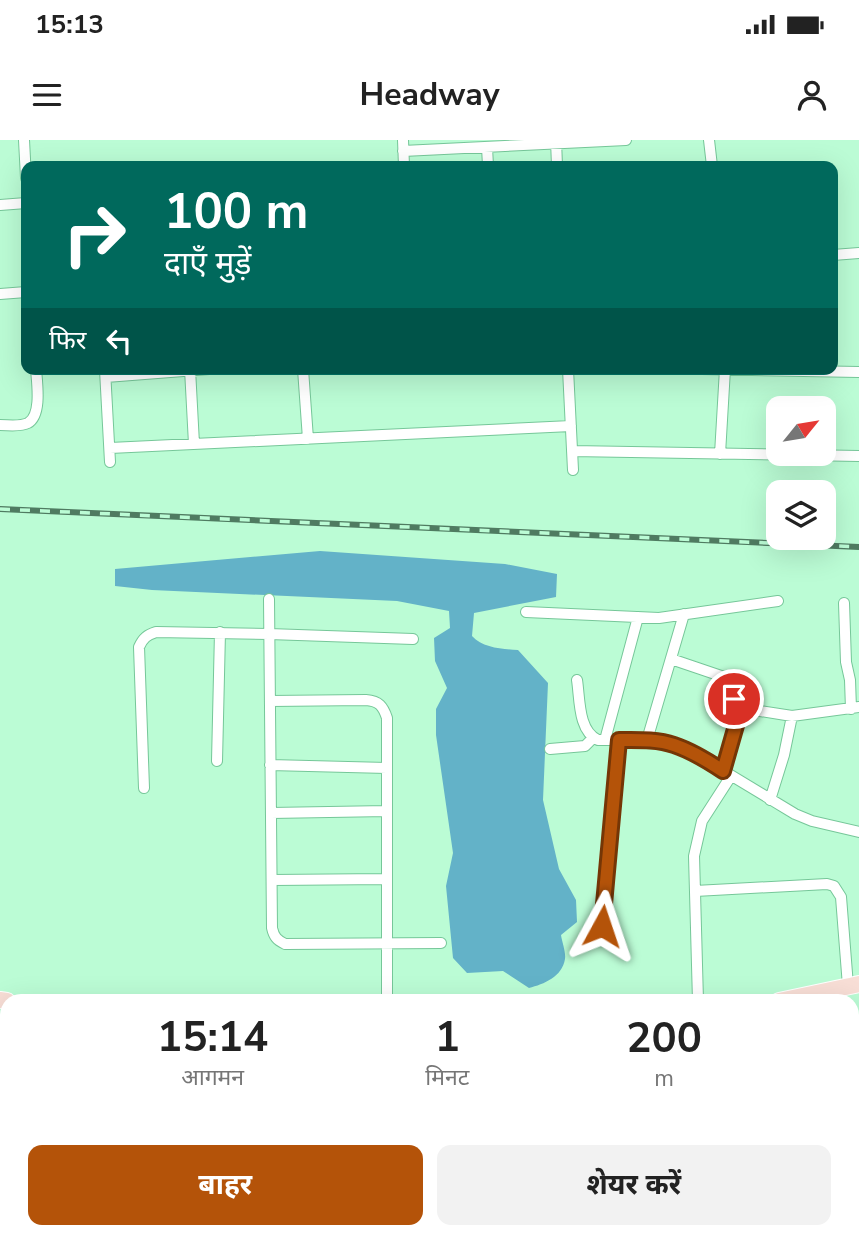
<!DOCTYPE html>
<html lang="hi">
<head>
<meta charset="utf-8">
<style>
  :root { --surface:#fff; --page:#f2f2f2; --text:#222; --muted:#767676; --accent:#b45309 }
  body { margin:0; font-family:"Nunito Sans","Noto Sans Devanagari",sans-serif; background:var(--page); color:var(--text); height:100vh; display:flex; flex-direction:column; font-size:26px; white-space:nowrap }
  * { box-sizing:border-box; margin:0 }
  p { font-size:23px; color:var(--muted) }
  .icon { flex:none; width:38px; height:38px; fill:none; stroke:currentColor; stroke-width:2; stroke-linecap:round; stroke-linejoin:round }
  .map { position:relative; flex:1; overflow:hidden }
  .sheet { position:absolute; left:0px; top:854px; width:859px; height:245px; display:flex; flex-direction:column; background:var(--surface); border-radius:21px 21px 0 0; box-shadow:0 7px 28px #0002 }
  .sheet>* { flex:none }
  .banner { position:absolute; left:21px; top:21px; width:817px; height:214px; border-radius:14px; box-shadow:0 7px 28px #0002; background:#00695c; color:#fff; overflow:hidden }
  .needle { width:46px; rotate:60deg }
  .fabs { position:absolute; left:766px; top:256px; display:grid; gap:14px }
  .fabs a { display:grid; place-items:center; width:70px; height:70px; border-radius:14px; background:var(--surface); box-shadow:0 7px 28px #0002; font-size:35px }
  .pin { position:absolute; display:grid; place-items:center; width:60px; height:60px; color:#fff; margin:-30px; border:4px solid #fff; border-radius:50%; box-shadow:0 2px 7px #0007 }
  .me { position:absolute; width:77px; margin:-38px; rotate:5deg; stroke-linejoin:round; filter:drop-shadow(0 0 5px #0008) }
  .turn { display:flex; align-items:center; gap:24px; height:147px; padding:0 28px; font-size:32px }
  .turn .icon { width:91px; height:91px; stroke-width:2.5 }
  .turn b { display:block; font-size:49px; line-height:60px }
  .then { display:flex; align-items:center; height:66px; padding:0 28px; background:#0003; gap:14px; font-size:26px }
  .eta { display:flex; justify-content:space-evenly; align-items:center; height:119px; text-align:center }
  .eta b { font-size:42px; font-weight:700; line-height:49px }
  .action { display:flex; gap:14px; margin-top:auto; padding:14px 28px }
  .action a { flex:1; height:80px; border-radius:14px; background:var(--accent); color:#fff; font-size:28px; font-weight:700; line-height:80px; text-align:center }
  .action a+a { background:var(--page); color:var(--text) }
  .status { display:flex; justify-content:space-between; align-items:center; height:49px; padding:0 35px; background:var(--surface); direction:ltr }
  .status svg { height:19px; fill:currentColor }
  header { display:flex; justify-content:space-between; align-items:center; height:91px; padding:0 28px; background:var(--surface); font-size:32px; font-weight:700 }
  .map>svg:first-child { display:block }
  .water { fill:#63b2c8 }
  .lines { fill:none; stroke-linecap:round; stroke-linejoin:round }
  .street-casing { stroke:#76c799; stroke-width:12 }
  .primary-casing { stroke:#fff; stroke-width:18 }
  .street { stroke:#fff; stroke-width:10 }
  .primary { stroke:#f8ded6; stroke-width:16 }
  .rail-casing { stroke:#4f7b61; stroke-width:6 }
  .rail { stroke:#bbfcd5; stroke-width:3.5; stroke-dasharray:10; stroke-linecap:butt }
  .route-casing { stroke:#753606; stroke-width:18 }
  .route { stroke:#b45309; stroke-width:12 }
</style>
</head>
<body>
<div class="status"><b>15:13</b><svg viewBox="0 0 49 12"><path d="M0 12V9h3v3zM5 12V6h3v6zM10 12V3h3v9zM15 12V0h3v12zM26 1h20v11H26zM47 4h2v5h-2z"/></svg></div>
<header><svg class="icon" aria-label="menu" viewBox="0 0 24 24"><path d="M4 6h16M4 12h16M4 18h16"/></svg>Headway<svg class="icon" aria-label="person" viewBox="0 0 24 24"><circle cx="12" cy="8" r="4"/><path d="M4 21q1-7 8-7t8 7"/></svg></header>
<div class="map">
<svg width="859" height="1099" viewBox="0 0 859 1099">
  <rect width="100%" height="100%" fill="#bbfcd5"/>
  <path class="water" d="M320 411 505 424 557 434 556 457 474 473 472 496C483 508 502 509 518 510L548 543 543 660 559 729 576 760 577 782 561 795C562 802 566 812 565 819 562 837 544 844 529 848L503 831 467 833 453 818 446 746 453 713 436 595V569L447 548 435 521 434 498 450 488 449 471 397 461 152 450 115 446V429Z"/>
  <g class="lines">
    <defs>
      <path id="street" d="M24 0 26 38
        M403 0 404 26
        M556 0 557 26
        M709 0 712 26
        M487 7 488 26
        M403 11 626 0
        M0 65 26 63
        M833 115 859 113
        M0 154 26 152
        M190 229 194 304
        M303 229 308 299
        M568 229 573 330
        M702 229 859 232
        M105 230 110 322
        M106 237 209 229
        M0 285C9 285 20 287 28 283 42 275 37 243 36 229
        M110 308 571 286
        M572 311 859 316
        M720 314 725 229
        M269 459 272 788C274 797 277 800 285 804L441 803
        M844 463 846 522 850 540 851 569
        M526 472 659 478 778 461
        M671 519 730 539 737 547 735 563 741 568
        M577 540C580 559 578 591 598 600H647L673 604 694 613 795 674 812 681 859 692
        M270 561 366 560C379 561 383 566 387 578V861
        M605 600 638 477
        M647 600 684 474
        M550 609 585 606 593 598
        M217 621 220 492
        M270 625 387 628
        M723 631 741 568 792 576 859 567
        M144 648 139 507C143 498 147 495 156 492L269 494 413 499
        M770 660 784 615 792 576
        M271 673 387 671
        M272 740 387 739
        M695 751 827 744 834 746 841 757 848 846
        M602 786 619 600
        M698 861 694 716 702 681 731 636
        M852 975 859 974
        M0 1092 47 1093
        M169 1092V1099
        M246 1092V1099
        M463 1092V1099
        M766 1092 767 1099
        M850 1092 852 1099"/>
      <path id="primary" d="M0 860 7 861
        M779 861 859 844"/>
    </defs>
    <use href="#street" class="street-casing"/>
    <use href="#primary" class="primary-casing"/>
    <use href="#street" class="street"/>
    <use href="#primary" class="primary"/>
    <defs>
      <path id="rail" d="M0 369 859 407"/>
    </defs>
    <use href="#rail" class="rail-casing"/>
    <use href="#rail" class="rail"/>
  </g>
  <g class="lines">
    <defs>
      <path id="route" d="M602 786 619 600C637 600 657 599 674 605 692 611 708 621 723 631L741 568 737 566 734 559"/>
    </defs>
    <use href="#route" class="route-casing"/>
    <use href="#route" class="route"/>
  </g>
</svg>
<div class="fabs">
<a><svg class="needle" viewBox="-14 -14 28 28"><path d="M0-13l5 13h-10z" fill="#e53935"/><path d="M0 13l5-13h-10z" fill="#767676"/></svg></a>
<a><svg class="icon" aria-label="layers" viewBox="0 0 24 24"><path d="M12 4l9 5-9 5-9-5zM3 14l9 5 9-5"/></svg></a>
</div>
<div class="pin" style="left:734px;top:559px;background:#d93025"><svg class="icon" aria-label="arrive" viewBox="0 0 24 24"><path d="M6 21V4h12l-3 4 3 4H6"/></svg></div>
<svg class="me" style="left:602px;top:786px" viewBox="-20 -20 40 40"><path d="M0-17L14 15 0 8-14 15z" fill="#b45309" stroke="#fff" stroke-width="4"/></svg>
<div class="banner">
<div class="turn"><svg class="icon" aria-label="right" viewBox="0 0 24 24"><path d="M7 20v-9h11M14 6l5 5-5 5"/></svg><div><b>100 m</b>दाएँ मुड़ें</div></div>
<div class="then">फिर<svg class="icon" aria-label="left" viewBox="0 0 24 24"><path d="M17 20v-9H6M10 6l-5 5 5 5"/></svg></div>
</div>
<section class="sheet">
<div class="eta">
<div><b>15:14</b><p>आगमन</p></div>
<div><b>1</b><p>मिनट</p></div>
<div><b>200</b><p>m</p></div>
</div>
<div class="action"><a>बाहर</a><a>शेयर करें</a></div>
</section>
</div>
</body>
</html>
